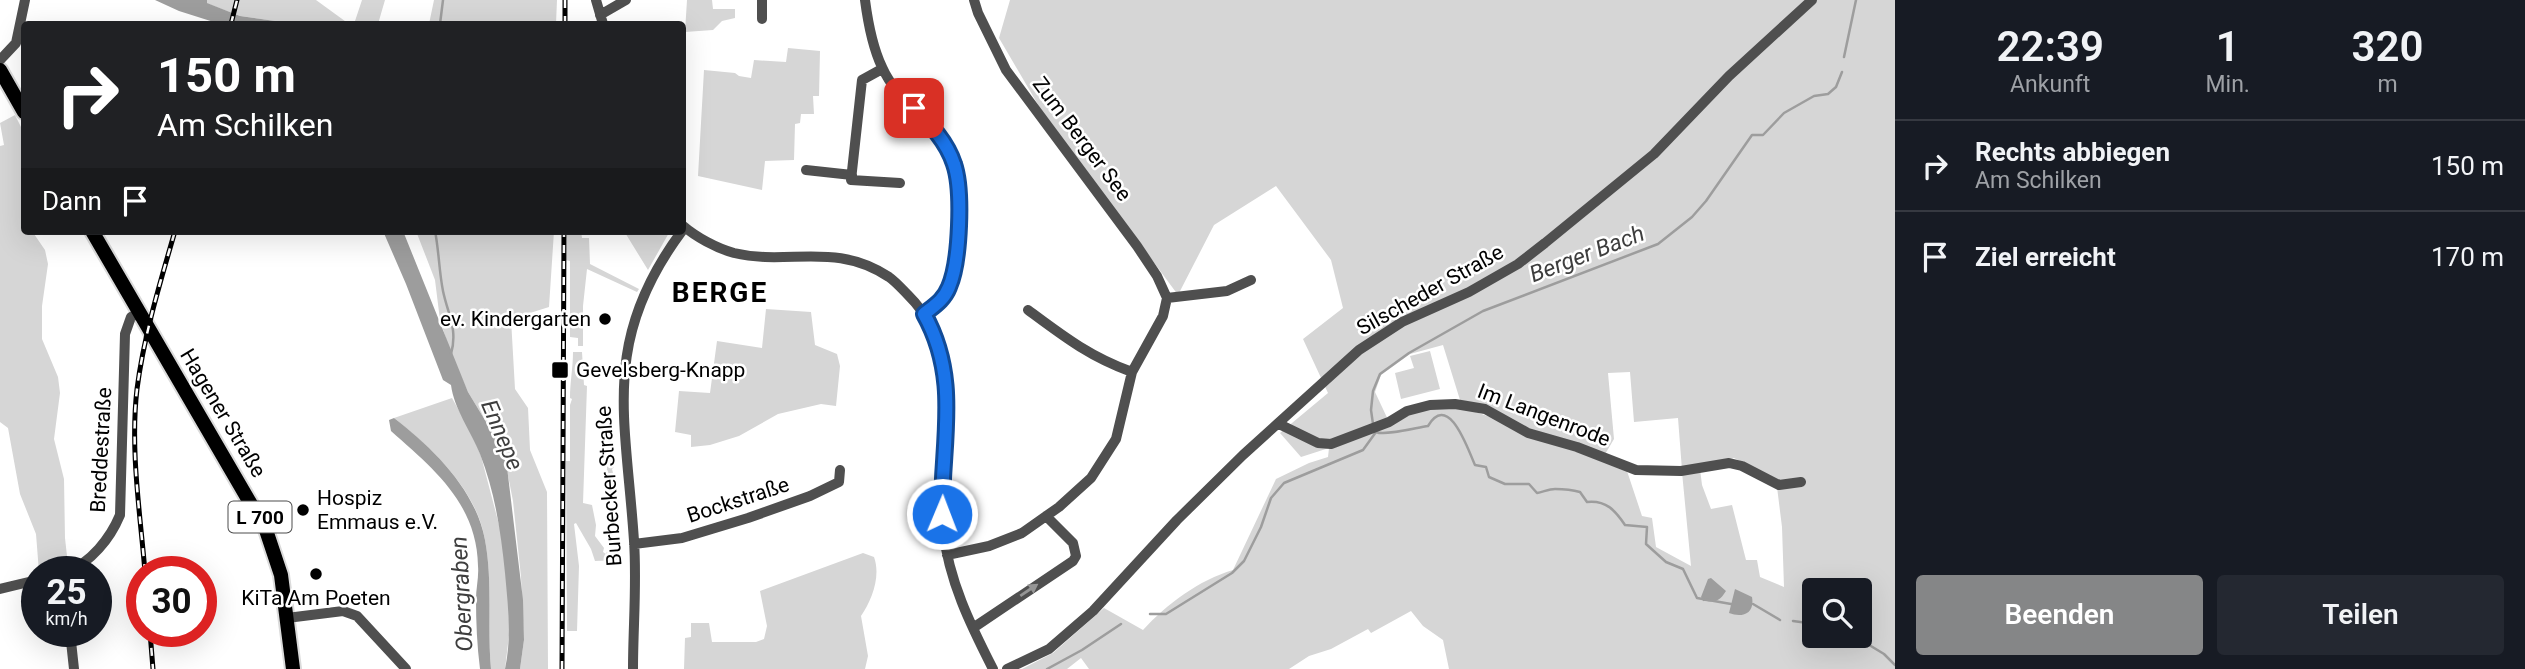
<!DOCTYPE html>
<html lang="de">
<head>
<meta charset="utf-8">
<style>
  :root { --surface:#171b24; --page:#242831; --text:#f1f3f6; --muted:#9ea1a6; --line:#363941; --accent:#858687 }
  body { margin:0; font-family:Roboto,sans-serif; background:var(--page); color:var(--text); height:100vh; display:flex; flex-direction:column; font-size:26px; white-space:nowrap }
  * { box-sizing:border-box; margin:0 }
  p { font-size:23px; color:var(--muted) }
  .icon { flex:none; width:38px; height:38px; fill:none; stroke:currentColor; stroke-width:2; stroke-linecap:round; stroke-linejoin:round }
  .map { position:relative; flex:1; overflow:hidden }
  .sheet { display:flex; flex-direction:column; background:var(--surface); width:630px }
  .sheet>* { flex:none }
  .hud { position:absolute; left:21px; top:21px; width:665px; height:214px; border-radius:7px; box-shadow:0 7px 28px #0002; background:#202124; color:#fff; overflow:hidden }
  .fabs { position:absolute; left:1802px; top:578px; display:grid; gap:14px }
  .fabs a { display:grid; place-items:center; width:70px; height:70px; border-radius:7px; background:var(--surface); box-shadow:0 7px 28px #0002; font-size:35px }
  .speed { position:absolute; left:21px; top:556px; display:flex; gap:14px; font-size:35px; font-weight:700; text-align:center }
  .speed>* { display:grid; place-content:center; width:91px; height:91px; border-radius:50%; background:var(--surface); box-shadow:0 7px 28px #0002; line-height:1 }
  .speed small { font-size:18px; font-weight:400 }
  .speed .limit { border:10px solid #d22; background:#fff; color:#111 }
  .pin { position:absolute; display:grid; place-items:center; width:60px; height:60px; color:#fff; margin:-30px; border-radius:14px; box-shadow:0 4px 10px #0006 }
  .me { position:absolute; width:77px; margin:-38px; rotate:1deg; stroke-linejoin:round; filter:drop-shadow(0 0 5px #0008) }
  .turn { display:flex; align-items:center; gap:24px; height:147px; padding:0 21px; font-size:32px }
  .turn .icon { width:91px; height:91px; stroke-width:2.5 }
  .turn b { display:block; font-size:49px; line-height:60px }
  .then { display:flex; align-items:center; height:66px; padding:0 21px; background:#0003; gap:14px; font-size:26px }
  .eta { display:flex; justify-content:space-evenly; align-items:center; height:119px; text-align:center }
  .eta b { font-size:42px; font-weight:600; line-height:49px }
  .button { display:flex; gap:14px; margin-top:auto; padding:14px 21px }
  .button a { flex:1; height:80px; border-radius:7px; background:var(--accent); color:#fff; font-size:28px; font-weight:600; line-height:80px; text-align:center }
  .button a+a { background:var(--page); color:var(--text) }
  ul { padding:0; list-style:none }
  li { display:flex; align-items:center; gap:21px; height:91px; padding:0 21px; border-top:2px solid var(--line) }
  li div { flex:1 }
  li b { display:block; font-size:26px }
  li em { font-style:normal }
  main { display:flex; flex:1; min-height:0 }
  .map>svg:first-child { display:block }
  .green { fill:#d6d6d6; fill-rule:evenodd }
  .water { fill:#9d9d9d }
  .lines { fill:none; stroke-linecap:round; stroke-linejoin:round }
  .stream { stroke:#9d9d9d; stroke-width:2.5 }
  .major-casing { stroke:#dbdbdb; stroke-width:18 }
  .minor { stroke:#4f4f4f; stroke-width:10 }
  .major { stroke:#000; stroke-width:14 }
  .rail-casing { stroke:#000; stroke-width:5 }
  .rail { stroke:#fff; stroke-width:2.5; stroke-dasharray:8; stroke-linecap:butt }
  .oneway { fill:#959595 }
  .route-casing { stroke:#114b97; stroke-width:18 }
  .route { stroke:#1a73e8; stroke-width:12 }
  .poi-dot { fill:#000; stroke:#fff; stroke-width:2.5 }
  .labels { text-anchor:middle; dominant-baseline:central; stroke-width:5; stroke-linejoin:round; paint-order:stroke }
  .shield { fill:#fff; stroke:#4c4c4c; stroke-width:2 }
  .shield-label { font-size:19px; font-weight:bold; fill:#000 }
  .street-label { font-size:21px; fill:#000; stroke:#fff }
  .poi-label { font-size:21px; fill:#000; stroke:#fff; text-anchor:start }
  .water-label { font-size:23px; font-style:italic; fill:#3e3e3e; stroke:#fff }
  .district-label { font-size:28px; font-weight:bold; letter-spacing:2px; fill:#000; stroke:#fff }
</style>
</head>
<body>
<main>
<div class="map">
<svg width="1895" height="669" viewBox="0 0 1895 669">
  <rect width="100%" height="100%" fill="#fff"/>
  <path class="green" d="M207 0H316L349 24H283L275 21 240 16 206 3Z
    M362 0H385L378 24H354Z
    M434 0H557L556 24H429Z
    M687 0H712L713 9H735V18L722 21 713 30 685 32Z
    M1010 0H1895V669H1449L1443 640 1423 626 1411 611 1371 633 1368 629 1331 649 1309 656 1289 669H1089L1081 658 1067 669H1022L1053 653 1104 608 1143 630C1167 604 1199 580 1233 570L1276 479 1309 463 1328 457 1329 448 1301 457 1280 433 1328 393 1303 339 1343 308 1331 260 1276 186 1214 225 1178 295 1040 108 999 38ZM1443 345 1460 400 1455 403 1485 408 1529 433 1604 456 1614 439 1608 373 1630 372 1634 422 1678 418 1682 470 1711 465 1734 458 1776 479 1782 527 1784 587 1760 577 1757 560H1746L1732 505 1711 509 1702 485 1700 469 1682 472 1691 566 1656 547 1652 518 1642 516 1626 468 1576 448 1527 434 1511 424 1455 405 1428 407 1405 415 1390 424 1375 392 1381 375 1410 354ZM1815 590H1860V635H1815Z
    M788 48 820 51 819 96H813L814 114H801L800 123 795 124 794 160 765 161 762 190 698 176 704 70 735 73 739 76 751 78 754 60 786 62Z
    M15 115 24 133V231H32L45 250 48 264 42 306V339L58 377 60 393 54 439 64 479 65 538 68 565 43 572H39L36 534 20 494 8 428 0 422V146L4 145 0 123Z
    M416 231H554L549 307 511 319 515 389 528 408 530 450 547 492 548 669H520L524 640 521 577 513 501 503 450 468 392 451 354 440 320 435 280Z
    M567 231H581L582 238H589L590 264 639 289 637 292 587 269 583 306V346H578V338L570 337V261L566 260Z
    M624 231H670L648 270Z
    M766 309 811 312 815 345 837 354 840 366 836 406 821 404 778 414 739 436 710 445 691 447V435L675 432 679 391 710 393 717 341 762 348Z
    M1430 351 1440 389 1401 399 1395 373 1414 368 1410 356Z
    M573 352H582L584 385 587 386 583 503 592 505 596 525 595 536 604 548 603 552 606 554 608 549 618 551 619 560 595 561 591 549 576 523 574 524 579 566 577 631H567L566 461H570V405L572 399 570 398C570 382 573 368 573 352Z
    M452 398 471 432 481 456 503 540 511 618 505 669H491C487 627 493 582 485 540 477 490 432 448 394 418Z
    M608 429 611 430 614 467 612 469 613 473H615L617 489 609 505 606 502Z
    M863 553 874 557C881 576 872 600 861 616L868 656 865 669H684L685 638 691 637V623H709L712 642H756L764 639 767 626 760 591Z"/>
  <path class="water" d="M155 0H207V3L240 16 275 21 283 24H220L179 11Z
    M383 231H403L468 392 503 450 507 467 523 600 524 640 520 669H505C512 636 508 607 505 573 501 533 495 492 480 454 471 431 454 409 451 385L443 380 406 284Z
    M394 418C433 448 476 490 485 540 493 582 487 627 491 669H480C477 646 476 622 476 599 476 588 479 577 478 566 477 504 434 469 391 431L389 420Z
    M1711 578 1726 591C1719 602 1716 602 1703 601L1701 597 1708 579Z
    M1735 589 1752 597C1755 614 1742 618 1729 613Z"/>
  <g class="lines">
    <path class="stream" d="M440 24 443 0
      M1844 57 1856 0
      M435 231C439 251 439 271 443 291 448 315 458 329 451 354
      M1373 424 1371 410 1373 391 1380 374 1409 353 1483 311 1658 244 1692 217 1706 201 1752 135H1763L1784 113 1814 96 1828 94 1836 87 1842 72
      M1753 604 1780 620
      M1150 614H1166L1232 573 1244 561 1261 527 1271 498 1284 483 1363 450 1376 432C1385 436 1415 428 1428 426 1449 391 1468 450 1475 465L1486 467 1489 477 1505 484H1529L1537 493C1543 492 1549 489 1555 489 1563 489 1573 490 1580 492L1587 502C1606 500 1615 510 1625 525L1647 527 1646 544 1666 562 1683 569 1697 598 1731 604
      M1793 621 1815 624
      M1839 635 1861 640 1884 654 1895 665
      M1047 669 1082 650 1121 624"/>
    <defs>
      <path id="major" d="M0 70 24 112
        M92 231 266 530 281 575 293 669"/>
    </defs>
    <use href="#major" class="major-casing"/>
    <path class="minor" d="M596 0 603 24
      M762 0V19
      M865 0C868 23 872 46 882 67 896 99 930 121 948 151 965 178 961 258 949 287 944 300 934 306 924 314
      M600 15 626 0
      M0 60 16 43 25 0
      M882 69 862 80 851 180 900 183
      M806 170 852 175
      M682 225C696 237 716 248 734 253 789 266 835 241 889 277 896 282 902 289 908 295 972 358 934 452 943 530 949 581 970 624 993 669
      M1167 298 1227 291 1251 280
      M1028 310C1063 336 1090 357 1132 372
      M1279 424 1318 443 1331 444 1389 422 1407 411 1430 405 1455 404 1485 409 1528 433 1577 447 1636 470 1681 471 1729 463 1742 466 1779 485 1801 482
      M634 544 682 538 748 518 810 496 839 482 840 470
      M947 555 989 546 1022 533 1059 507 1091 478 1116 439 1132 372 1163 316 1167 298 1157 276 1137 246 1006 70 978 13 974 0
      M67 572C91 562 110 539 120 515L125 334 131 317 139 313
      M0 589 37 580
      M287 618 343 611 357 616 406 669
      M973 628 1073 561 1076 556 1073 543 1046 516
      M70 632 74 669
      M633 669C633 627 637 583 634 541 626 417 600 341 682 231
      M1007 669 1049 649 1093 611 1177 520 1243 455 1359 350 1402 322 1469 292 1518 264 1545 243 1654 154 1729 76 1812 0"/>
    <use href="#major" class="major"/>
    <defs>
      <path id="rail" d="M231 24 237 0
        M565 24V0
        M145 572C140 512 130 449 137 389 144 335 160 283 175 231
        M150 632 153 669
        M562 669 564 231"/>
    </defs>
    <use href="#rail" class="rail-casing"/>
    <use href="#rail" class="rail"/>
  </g>
  <defs><path id="oneway-solid" d="M-6-.8H1V-3.2L6.5 0L1 3.2V.8H-6Z" transform="scale(1.75)"/></defs>
  <use class="oneway" href="#oneway-solid" transform="translate(1029 590) rotate(-34)"/>
  <g class="lines">
    <defs>
      <path id="route" d="M914 108C930 124 947 142 954 164 963 190 960 262 949 287 944 300 934 306 924 314 961 380 941 443 942 514"/>
    </defs>
    <use href="#route" class="route-casing"/>
    <use href="#route" class="route"/>
  </g>
  <g class="poi-dot">
    <circle cx="605" cy="319" r="7"/>
    <rect x="551" y="361" width="18" height="18" rx="3.5"/>
    <circle cx="303" cy="510" r="7"/>
    <circle cx="316" cy="574" r="7"/>
  </g>
  <g class="labels">
    <rect class="shield" x="228.5" y="501.5" width="63" height="31" rx="5"/>
    <g class="shield-label">
      <text x="260" y="517">L 700</text>
    </g>
    <g class="street-label">
      <text transform="translate(1082 139) rotate(53)">Zum Berger See</text>
      <text transform="translate(1430 290) rotate(-29)">Silscheder Straße</text>
      <text transform="translate(223 413) rotate(59)">Hagener Straße</text>
      <text transform="translate(1544 415) rotate(21)">Im Langenrode</text>
      <text transform="translate(101 450) rotate(-87)">Breddestraße</text>
      <text transform="translate(609 486) rotate(-94)">Burbecker Straße</text>
      <text transform="translate(738 500) rotate(-18)">Bockstraße</text>
    </g>
    <g class="poi-label">
      <text x="591" y="319" text-anchor="end">ev. Kindergarten</text>
      <text x="576" y="370">Gevelsberg-Knapp</text>
      <text x="317" y="498">Hospiz<tspan x="317" dy="24">Emmaus e.V.</tspan></text>
      <text x="316" y="598" text-anchor="middle">KiTa Am Poeten</text>
    </g>
    <g class="water-label">
      <text transform="translate(1587 254) rotate(-21)">Berger Bach</text>
      <text transform="translate(502 435) rotate(67)">Ennepe</text>
      <text transform="translate(462 594) rotate(-93)">Obergraben</text>
    </g>
    <g class="district-label">
      <text x="720" y="292">BERGE</text>
    </g>
  </g>
</svg>
<div class="fabs">
<a><svg class="icon" aria-label="search" viewBox="0 0 24 24"><circle cx="10" cy="10" r="6"/><path d="M15 15l6 6"/></svg></a>
</div>
<div class="speed"><div>25<small>km/h</small></div><div class="limit">30</div></div>
<div class="pin" style="left:914px;top:108px;background:#d93025"><svg class="icon" aria-label="arrive" viewBox="0 0 24 24"><path d="M6 21V4h12l-3 4 3 4H6"/></svg></div>
<svg class="me" style="left:942px;top:514px" viewBox="-20 -20 40 40"><circle r="17" fill="#1a73e8" stroke="#fff" stroke-width="3"/><path d="M0-11L8 9 0 5-8 9z" fill="#fff"/></svg>
<div class="hud">
<div class="turn"><svg class="icon" aria-label="right" viewBox="0 0 24 24"><path d="M7 20v-9h11M14 6l5 5-5 5"/></svg><div><b>150 m</b>Am Schilken</div></div>
<div class="then">Dann<svg class="icon" aria-label="arrive" viewBox="0 0 24 24"><path d="M6 21V4h12l-3 4 3 4H6"/></svg></div>
</div>
</div>
<section class="sheet">
<div class="eta">
<div><b>22:39</b><p>Ankunft</p></div>
<div><b>1</b><p>Min.</p></div>
<div><b>320</b><p>m</p></div>
</div>
<ul>
<li><svg class="icon" aria-label="right" viewBox="0 0 24 24"><path d="M7 20v-9h11M14 6l5 5-5 5"/></svg><div><b>Rechts abbiegen</b><p>Am Schilken</p></div><em>150 m</em></li>
<li><svg class="icon" aria-label="arrive" viewBox="0 0 24 24"><path d="M6 21V4h12l-3 4 3 4H6"/></svg><div><b>Ziel erreicht</b></div><em>170 m</em></li>
</ul>
<div class="button"><a>Beenden</a><a>Teilen</a></div>
</section>
</main>
</body>
</html>
